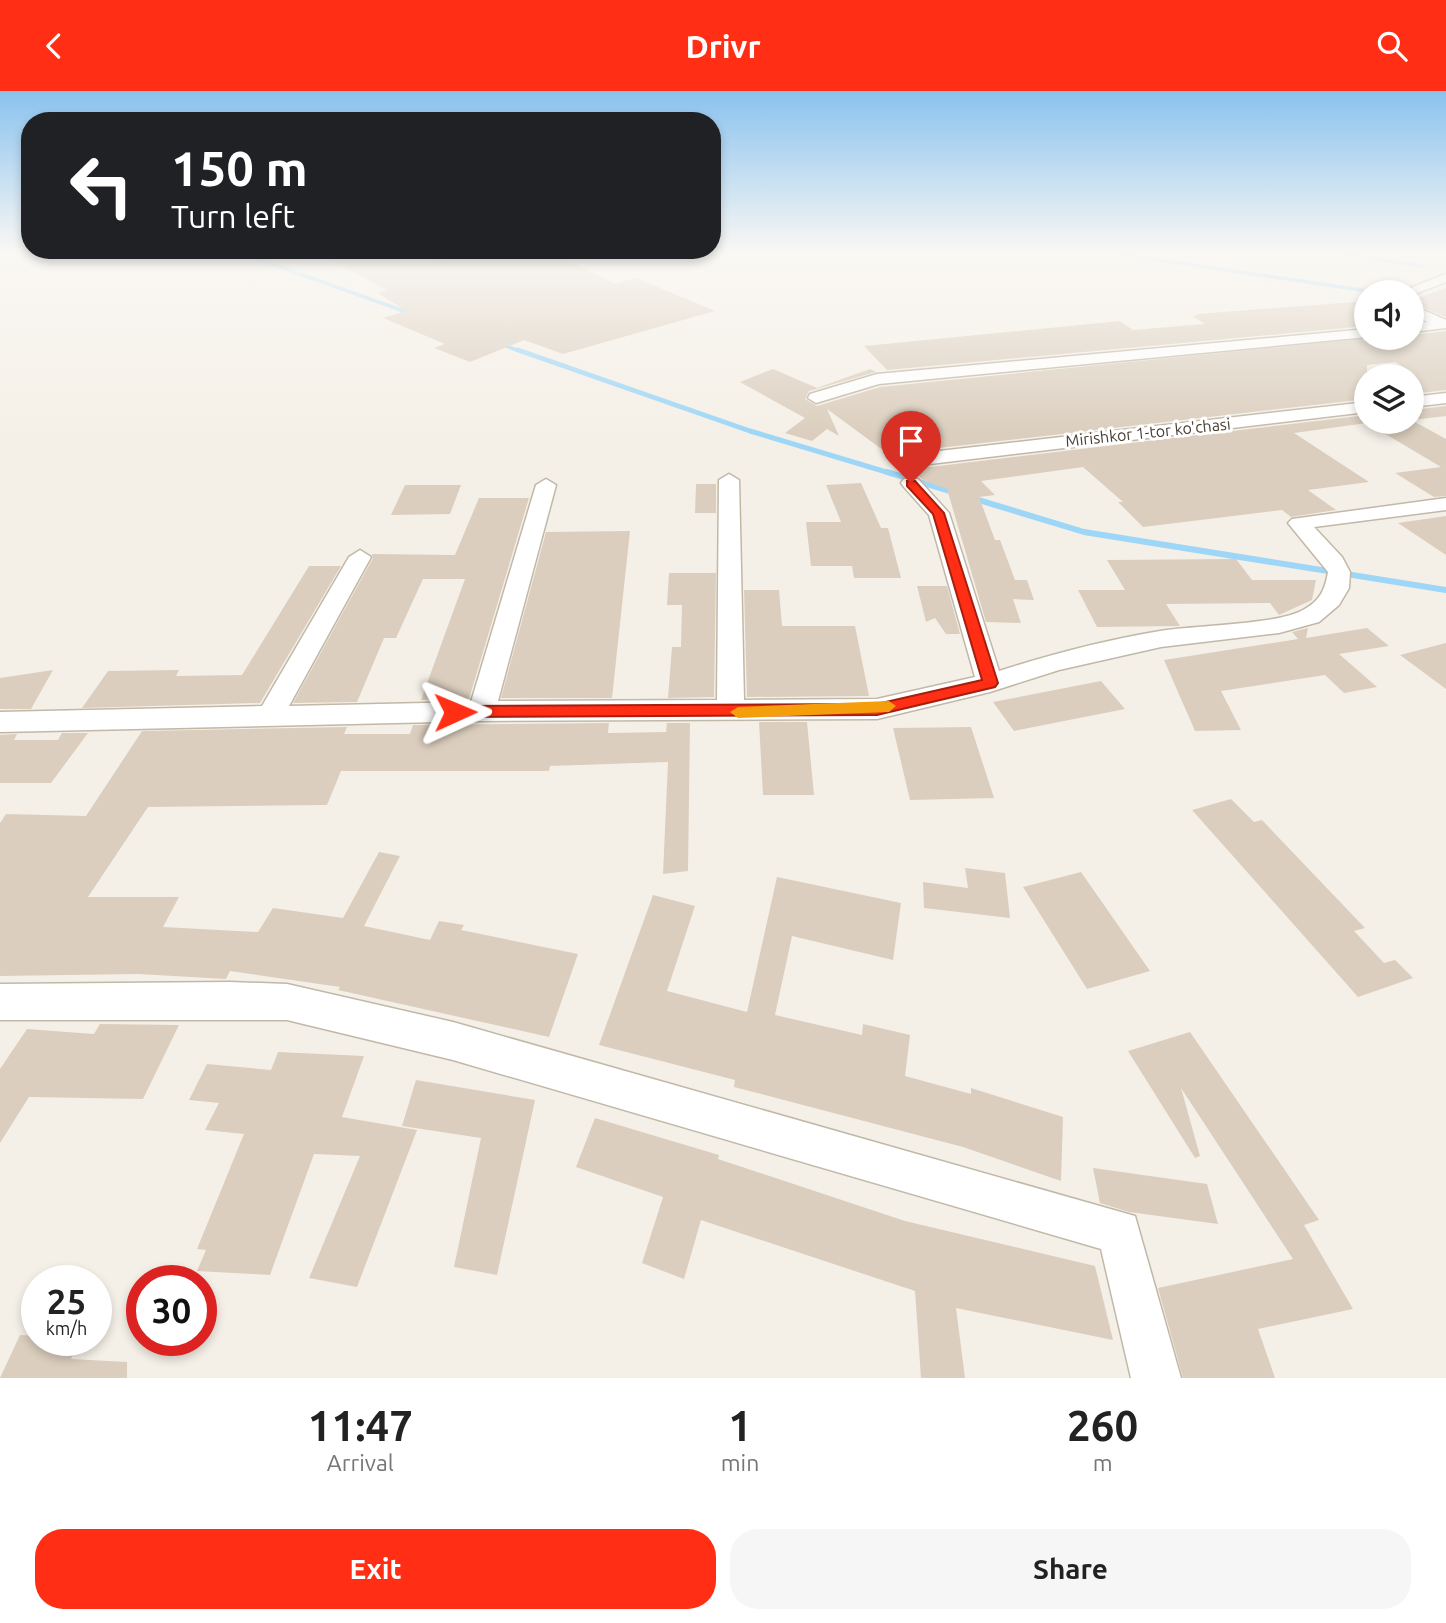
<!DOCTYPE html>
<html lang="en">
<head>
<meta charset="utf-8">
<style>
  :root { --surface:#fff; --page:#f6f6f6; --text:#222; --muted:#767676; --accent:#ff2e14 }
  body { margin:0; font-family:Ubuntu,sans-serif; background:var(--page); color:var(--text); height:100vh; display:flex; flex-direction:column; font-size:26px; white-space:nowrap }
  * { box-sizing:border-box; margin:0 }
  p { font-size:23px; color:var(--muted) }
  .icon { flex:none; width:38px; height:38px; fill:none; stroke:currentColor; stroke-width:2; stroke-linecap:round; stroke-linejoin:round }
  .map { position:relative; height:1287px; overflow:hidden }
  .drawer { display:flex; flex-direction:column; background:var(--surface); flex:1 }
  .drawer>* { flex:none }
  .banner { position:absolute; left:21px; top:21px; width:700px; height:147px; border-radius:28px; box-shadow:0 4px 10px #0003; background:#202124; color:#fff; overflow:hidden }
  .controls { position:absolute; left:1354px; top:189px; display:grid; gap:14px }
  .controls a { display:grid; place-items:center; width:70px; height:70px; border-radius:50%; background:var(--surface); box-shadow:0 4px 10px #0003; font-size:35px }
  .speed { position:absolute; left:21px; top:1174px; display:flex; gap:14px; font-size:35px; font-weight:700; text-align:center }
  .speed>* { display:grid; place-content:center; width:91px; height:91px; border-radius:50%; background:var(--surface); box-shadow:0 4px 10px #0003; line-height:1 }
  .speed small { font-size:18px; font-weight:400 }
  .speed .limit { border:10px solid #d22; background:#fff; color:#111 }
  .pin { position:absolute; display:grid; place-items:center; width:60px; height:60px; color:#fff; margin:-72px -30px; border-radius:50% 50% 50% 0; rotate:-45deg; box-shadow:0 0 7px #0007 }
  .pin .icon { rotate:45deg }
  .me { position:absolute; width:77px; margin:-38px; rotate:89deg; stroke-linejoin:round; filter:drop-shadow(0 0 5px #0008) }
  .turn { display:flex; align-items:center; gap:24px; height:147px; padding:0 35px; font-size:32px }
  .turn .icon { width:91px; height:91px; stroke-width:2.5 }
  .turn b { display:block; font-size:49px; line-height:60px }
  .eta { display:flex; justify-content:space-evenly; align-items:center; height:119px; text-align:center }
  .eta b { font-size:42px; font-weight:700; line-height:49px }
  .action { display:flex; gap:14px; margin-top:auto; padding:14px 35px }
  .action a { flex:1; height:80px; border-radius:28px; background:var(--accent); color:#fff; font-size:28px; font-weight:700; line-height:80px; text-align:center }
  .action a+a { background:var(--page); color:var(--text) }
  header { display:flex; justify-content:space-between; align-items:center; height:91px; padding:0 35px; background:var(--accent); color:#fff; font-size:32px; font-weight:700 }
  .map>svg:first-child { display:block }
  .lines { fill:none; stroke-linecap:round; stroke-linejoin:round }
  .stream-far2 { stroke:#9dd6f7; stroke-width:3.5 }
  .stream-far1 { stroke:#9dd6f7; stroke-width:5 }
  .stream { stroke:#9dd6f7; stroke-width:6 }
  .building { fill:#dbcebe }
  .street-casing { stroke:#c1b8a8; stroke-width:3 }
  .street { fill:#fff; fill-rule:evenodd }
  .route { fill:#ff2e14; stroke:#a61e0d; stroke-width:2 }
  .slow { fill:#f59e0b }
  .labels { text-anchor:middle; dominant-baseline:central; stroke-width:6; stroke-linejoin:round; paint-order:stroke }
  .far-street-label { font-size:16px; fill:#494035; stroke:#fff }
</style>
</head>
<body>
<header><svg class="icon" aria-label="back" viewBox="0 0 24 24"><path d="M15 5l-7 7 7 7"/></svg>Drivr<svg class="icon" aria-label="search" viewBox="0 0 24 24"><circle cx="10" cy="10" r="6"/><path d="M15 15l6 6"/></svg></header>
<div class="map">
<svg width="1446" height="1287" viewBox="0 0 1446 1287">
  <rect width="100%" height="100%" fill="#f5f0e7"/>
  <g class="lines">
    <path class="stream-far2" d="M244 163 415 224
      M1118 163 1375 201
      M1344 163 1422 175
      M500 253 523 261"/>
    <path class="stream-far1" d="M518 259 750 340 893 383"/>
    <path class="stream" d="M887 381 956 402
      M972 407 1084 441 1446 499"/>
  </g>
  <path class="building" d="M320 163H377L391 171 400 169 407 173 502 163H556L615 193 636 187 715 220 563 263 524 249 470 271 434 257 445 253 383 227 406 220 378 202 387 199Z
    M1446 197V226L1412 212V209Z
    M1367 210V235L887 279 864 255 1120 230 1133 239 1205 233 1192 225 1199 224 1197 223Z
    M1446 240V299L1412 303V281L1395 271 1367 274V308L930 358 920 365V369L930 376 1367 324V331H1415L1446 348V405L1434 406 1395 382 1441 376 1367 332 1294 342 1369 391 1308 399 1336 419 1291 426 1282 419 1143 436 1118 411H1123L1083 376 981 390 995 404 979 406 995 449H1000L1015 489H1027L1034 509 1013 508 1021 532 986 531 947 398 925 390 827 318 839 345 827 338 812 350 785 342 805 327 740 291 773 278 817 297 870 278 876 281 809 300 805 308 817 315 880 296 1369 247H1412V244Z
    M1446 315V325L1412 329V319Z
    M861 392 881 437H888L901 487H854L852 475H811L806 431H841L826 394Z
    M696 393H716V422H695Z
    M405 394H461L450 423 391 424Z
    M479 407H529L469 608 421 609 465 488H423L396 547H384L357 611 293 612 373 467 372 463 455 464Z
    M1446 425V464L1398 432Z
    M630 440 612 607H501L546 441Z
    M1236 468 1252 489H1316L1312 509 1279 524 1270 512 1166 513 1180 535 1097 536 1078 499H1125L1107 469Z
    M309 475H341L260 612 82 617 108 580 179 579 176 585 242 584Z
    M669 482H716L714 606 668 607 672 556H681L682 514H667Z
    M917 495H947L960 543H946L935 527 926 531Z
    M744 499H779L782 535H855L869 605 747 606Z
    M1308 537 1306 547 1367 537 1389 555 1339 563 1377 596 1344 602 1325 584 1221 600 1241 639 1195 640 1164 569 1298 548 1292 541Z
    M1446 552V598L1400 564Z
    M53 579 31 618H0V587Z
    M1101 590 1125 618 1014 640 993 611Z
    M759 631H807L814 704H763Z
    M609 632 608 642 666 641 667 632H690L688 780 663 783 668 671 550 675 549 680H341L327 714 148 716 88 806H179L163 836 258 841 273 817 343 827 379 761 400 765 364 835 430 849 439 830 464 834 461 839 578 863 549 946 338 899 340 896 230 880 226 888 138 883 0 885V732L6 723 86 725 142 640 347 636 344 643H410L413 634Z
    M971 636 994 707 910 709 893 637Z
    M62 642H88L51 692H0V644L17 643 14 649H58Z
    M1231 708 1254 731 1262 729 1365 837 1354 840 1384 872 1395 869 1413 887 1358 906 1192 719Z
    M965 777 1005 782 1010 827 924 817 923 791 968 797Z
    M1081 781 1150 880 1087 898 1023 796Z
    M777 786 901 812 893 869 792 845 775 924 862 944 863 933 910 944 905 985 971 1003V997L1063 1026 1061 1090 963 1056 734 996 735 989 599 954 653 804 695 815 667 900 747 921Z
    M100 933 179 934 143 1008 29 1006 0 1052V978L27 938 94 943Z
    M1190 941 1319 1129 1304 1134 1353 1218 1258 1238 1275 1287H1183L1158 1197 1293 1168 1181 997 1200 1065 1195 1067 1128 960Z
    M278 961 364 965 342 1026 417 1039 357 1196 309 1187 360 1065 314 1063 270 1184 197 1180 206 1159 197 1158 244 1043 205 1039 219 1012 189 1009 207 973 271 979Z
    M416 989 535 1009 497 1184 454 1176 481 1047 402 1035Z
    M595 1027 719 1064 718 1068 905 1130 1095 1175 1113 1249 956 1217 965 1287H921L915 1200 701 1129 684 1188 642 1172 663 1106 576 1076Z
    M1093 1077 1207 1093 1218 1133 1129 1121 1100 1112Z
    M20 1244 37 1245V1250H80L71 1268 127 1271V1287H0Z"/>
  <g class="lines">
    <defs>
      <path id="street" d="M1446 183V191L1412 204 1400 201Z
        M1412 214 1446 229V237L1412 241V233L1427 231 1412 223Z
        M1367 238V246L879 293 816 312 808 307 810 303 877 283Z
        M1446 302V312L1412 316V306Z
        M1367 311V321L930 373 921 367 930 361Z
        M729 383 739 389 744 609 877 608 975 586 929 424 904 396 901 392 904 388H918L949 422 999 580C1052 563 1106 549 1160 540 1196 534 1276 534 1303 519 1320 510 1325 499 1328 481L1288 432 1292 428 1446 407V419L1314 436 1342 466 1350 481 1349 497 1339 514 1319 531 1279 542 1161 556 1059 579 990 601 877 628 482 630 0 641V621L262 615 349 466 360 459 371 466 289 615 471 611 536 394 546 388 556 394 498 610 717 609 719 389Z
        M230 891 287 893 453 931 1135 1125 1181 1287H1131L1101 1158 453 969 287 929H0V893Z"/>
    </defs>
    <use href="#street" class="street-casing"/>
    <use href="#street" class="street"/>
  </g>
  <linearGradient id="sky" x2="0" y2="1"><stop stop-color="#8ac2ee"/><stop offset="0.47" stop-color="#faf8f4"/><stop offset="1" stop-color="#faf8f4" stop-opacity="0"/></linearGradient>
  <rect width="1446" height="344" fill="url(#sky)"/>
  <path class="route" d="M907 390H915L944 422 998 592 995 596 877 624 455 626 447 621 455 615 877 613 982 589 933 423 907 395Z"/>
  <path class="slow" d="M889 610 896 615 889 621 738 627 730 621 738 616Z"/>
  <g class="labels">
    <g class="far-street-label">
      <text transform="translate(1148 341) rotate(-6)">Mirishkor 1-tor ko'chasi</text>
    </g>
  </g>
</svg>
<div class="controls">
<a><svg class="icon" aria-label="sound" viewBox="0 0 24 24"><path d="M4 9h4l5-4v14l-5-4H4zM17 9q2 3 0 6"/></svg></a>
<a><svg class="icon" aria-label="layers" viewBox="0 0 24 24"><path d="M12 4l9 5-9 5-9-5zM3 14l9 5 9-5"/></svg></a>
</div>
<div class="speed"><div>25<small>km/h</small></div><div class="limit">30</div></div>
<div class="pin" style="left:911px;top:392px;background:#d93025"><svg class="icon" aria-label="arrive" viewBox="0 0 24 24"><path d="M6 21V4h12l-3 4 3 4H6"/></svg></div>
<svg class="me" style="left:455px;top:621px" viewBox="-20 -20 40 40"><path d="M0-17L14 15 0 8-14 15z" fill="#ff2e14" stroke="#fff" stroke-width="4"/></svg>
<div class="banner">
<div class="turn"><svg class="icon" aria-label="left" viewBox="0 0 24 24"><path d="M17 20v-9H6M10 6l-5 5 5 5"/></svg><div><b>150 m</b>Turn left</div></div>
</div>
</div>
<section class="drawer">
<div class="eta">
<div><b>11:47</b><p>Arrival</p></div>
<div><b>1</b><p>min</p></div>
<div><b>260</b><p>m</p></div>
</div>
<div class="action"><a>Exit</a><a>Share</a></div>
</section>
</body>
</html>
